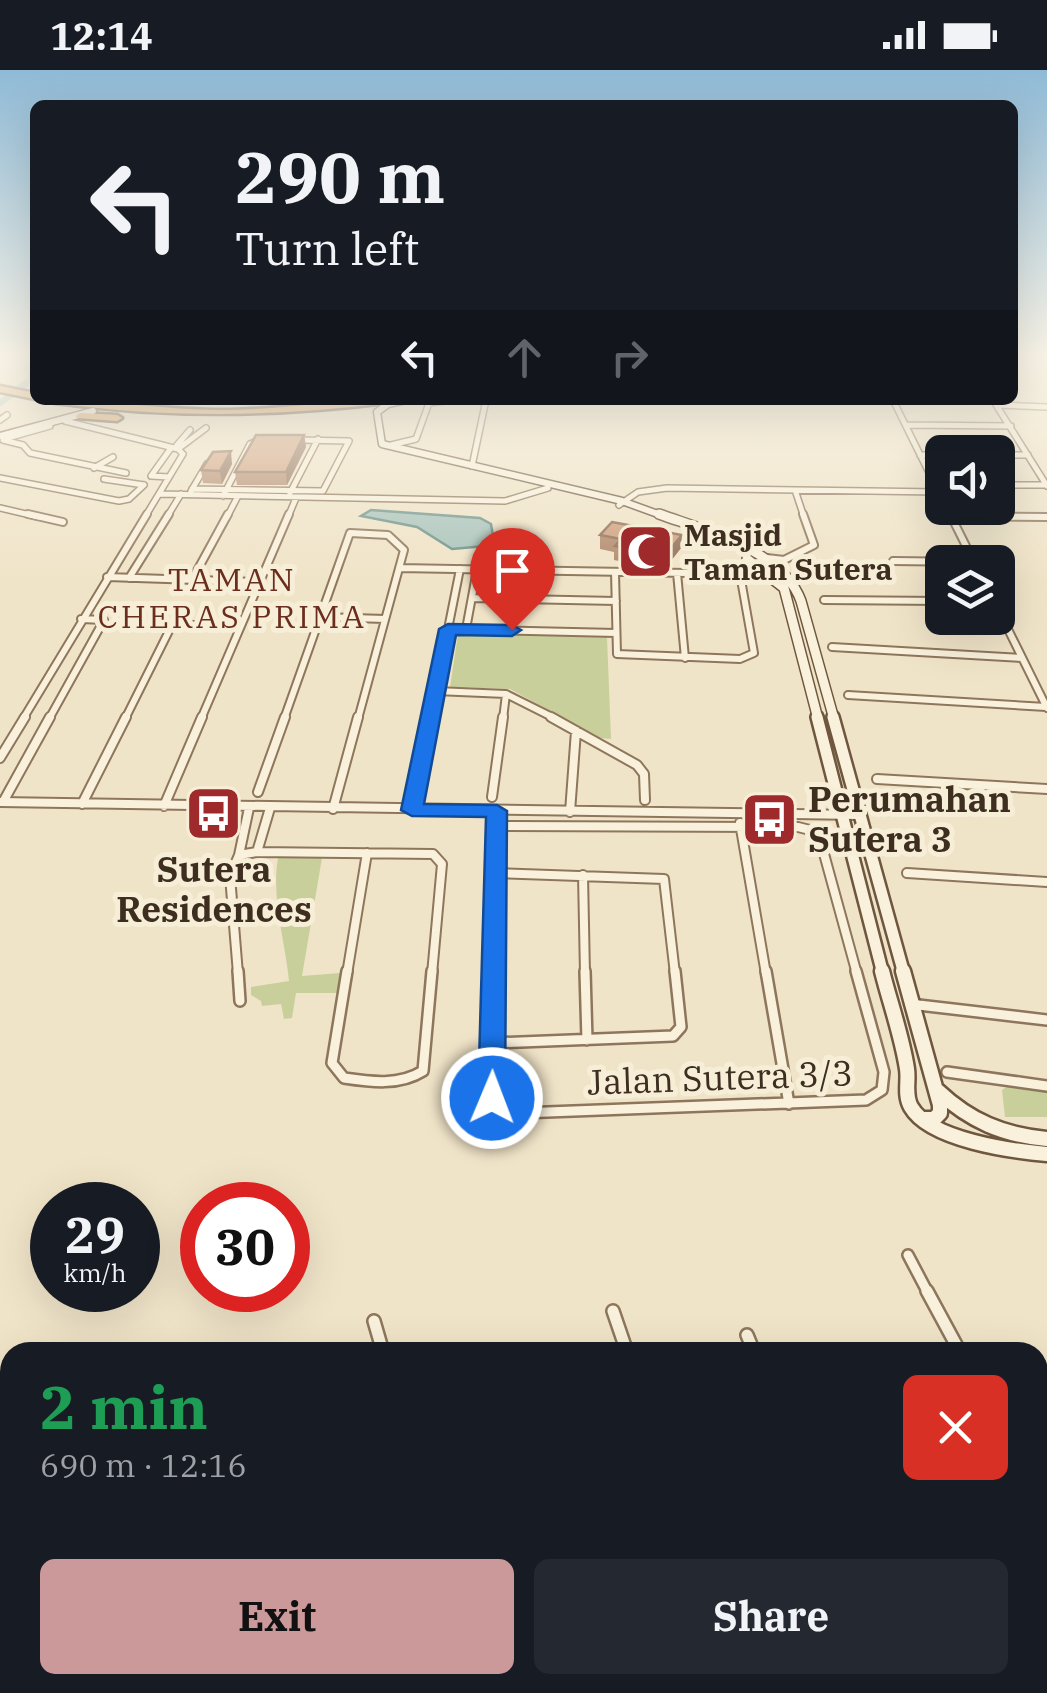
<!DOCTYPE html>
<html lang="en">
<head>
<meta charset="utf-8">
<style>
  :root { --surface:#171b24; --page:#242831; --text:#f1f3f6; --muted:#9ea1a6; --accent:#cc999b }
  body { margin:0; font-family:"IBM Plex Serif",serif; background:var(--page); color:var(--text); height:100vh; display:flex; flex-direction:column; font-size:38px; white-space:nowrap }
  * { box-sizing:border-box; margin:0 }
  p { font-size:32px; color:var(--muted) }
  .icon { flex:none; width:55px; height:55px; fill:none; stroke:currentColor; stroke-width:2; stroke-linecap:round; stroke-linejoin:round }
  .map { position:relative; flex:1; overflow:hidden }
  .side { position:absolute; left:0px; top:1272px; width:1048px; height:352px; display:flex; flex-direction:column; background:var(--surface); border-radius:30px 30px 0 0; box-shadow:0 10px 40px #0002 }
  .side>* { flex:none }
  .banner { position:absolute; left:30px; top:30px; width:988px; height:305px; border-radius:15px; box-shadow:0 10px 40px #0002; background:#171b24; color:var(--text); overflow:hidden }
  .fabs { position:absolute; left:925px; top:365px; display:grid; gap:20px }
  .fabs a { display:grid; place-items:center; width:90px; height:90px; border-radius:15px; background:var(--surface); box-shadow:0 10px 40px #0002; font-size:50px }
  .speed { position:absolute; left:30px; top:1112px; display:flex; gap:20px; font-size:50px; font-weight:700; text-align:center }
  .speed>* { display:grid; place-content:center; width:130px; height:130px; border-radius:50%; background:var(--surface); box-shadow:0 10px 40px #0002; line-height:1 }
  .speed small { font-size:25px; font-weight:400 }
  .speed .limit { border:15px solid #d22; background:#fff; color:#111 }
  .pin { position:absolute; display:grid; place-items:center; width:85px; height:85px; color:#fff; margin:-102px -42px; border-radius:50% 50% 50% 0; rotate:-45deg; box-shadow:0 0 10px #0007 }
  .pin .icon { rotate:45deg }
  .me { position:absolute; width:110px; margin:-55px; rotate:1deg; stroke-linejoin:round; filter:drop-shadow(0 0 8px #0008) }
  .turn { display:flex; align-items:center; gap:35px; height:210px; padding:0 40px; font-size:45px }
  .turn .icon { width:130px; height:130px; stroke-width:2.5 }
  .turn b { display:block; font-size:70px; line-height:85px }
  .lanes { display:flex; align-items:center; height:95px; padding:0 40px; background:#0003; justify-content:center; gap:50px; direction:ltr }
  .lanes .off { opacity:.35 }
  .round { display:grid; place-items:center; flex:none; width:105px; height:105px; border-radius:15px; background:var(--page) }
  .overview { display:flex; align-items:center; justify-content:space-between; height:170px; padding:0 40px }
  h1 { font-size:60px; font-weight:700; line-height:75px; color:#1e9e55 }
  .cta { display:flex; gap:20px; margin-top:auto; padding:20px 40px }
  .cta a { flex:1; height:115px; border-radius:15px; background:var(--accent); color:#111; font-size:40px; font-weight:700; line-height:115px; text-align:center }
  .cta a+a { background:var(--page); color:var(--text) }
  .status { display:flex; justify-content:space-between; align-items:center; height:70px; padding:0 50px; background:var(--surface); direction:ltr }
  .status svg { height:28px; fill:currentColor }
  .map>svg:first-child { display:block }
  .green { fill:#c9cf9b }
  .water { fill:#a9c4bc; stroke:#6f938a; stroke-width:2.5 }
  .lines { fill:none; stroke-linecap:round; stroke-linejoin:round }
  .river { fill:#a9c4bc; fill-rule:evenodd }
  .secondary-tunnel { stroke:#ccc0a6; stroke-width:6; stroke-dasharray:6 4; stroke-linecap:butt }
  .street-far4-casing { stroke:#8d765c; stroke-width:8 }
  .street-far3-casing { stroke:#8d765c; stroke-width:10 }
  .street-far2-casing { stroke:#8d765c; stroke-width:12 }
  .street-far1-casing { stroke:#8d765c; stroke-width:14 }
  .street-casing { stroke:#8d765c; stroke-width:16 }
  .secondary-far4-casing { stroke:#6f573f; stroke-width:9 }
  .secondary-far3-casing { stroke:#6f573f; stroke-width:12 }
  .secondary-far2-casing { stroke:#6f573f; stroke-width:16 }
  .secondary-far1-casing { stroke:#6f573f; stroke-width:19 }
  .secondary-casing { stroke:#6f573f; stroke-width:22 }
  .highway-casing { stroke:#5b4430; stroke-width:5 }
  .street-far4 { stroke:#faf1dc; stroke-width:5 }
  .street-far3 { stroke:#faf1dc; stroke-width:6 }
  .street-far2 { stroke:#faf1dc; stroke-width:8 }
  .street-far1 { stroke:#faf1dc; stroke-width:9 }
  .street { stroke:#faf1dc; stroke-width:11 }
  .secondary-far4 { stroke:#faf1dc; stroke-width:6 }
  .secondary-far3 { stroke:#faf1dc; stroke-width:9 }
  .secondary-far2 { stroke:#faf1dc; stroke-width:11 }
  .secondary-far1 { stroke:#faf1dc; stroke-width:14 }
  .secondary { stroke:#faf1dc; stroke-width:18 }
  .highway { fill:#e0a458; fill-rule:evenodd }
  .wall { fill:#b2896c }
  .shaded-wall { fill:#916f58 }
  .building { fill:#cf9f7d; stroke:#916f58; stroke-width:2.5 }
  .route { fill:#1a73e8; stroke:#114b97; stroke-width:2.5 }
  .labels { text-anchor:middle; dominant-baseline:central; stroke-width:10; stroke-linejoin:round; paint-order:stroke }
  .far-poi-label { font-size:30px; font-weight:bold; fill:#3d2e20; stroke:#f7eed8; text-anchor:start }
  .far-neighbourhood-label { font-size:32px; letter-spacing:2.5px; fill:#6b2e1e; stroke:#f7eed8 }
  .poi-label { font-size:35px; font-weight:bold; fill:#3d2e20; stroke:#f7eed8; text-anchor:start }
  .street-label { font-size:35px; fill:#3d2e20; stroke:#f7eed8 }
</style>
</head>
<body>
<div class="status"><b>12:14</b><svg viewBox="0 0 49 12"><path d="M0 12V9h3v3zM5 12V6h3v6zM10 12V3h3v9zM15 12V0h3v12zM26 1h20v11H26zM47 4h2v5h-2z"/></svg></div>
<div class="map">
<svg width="1047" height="1623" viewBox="0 0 1047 1623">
  <rect width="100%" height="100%" fill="#f0e4c8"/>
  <path class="green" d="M458 564 607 567 611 669 599 668 510 619 450 617Z
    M278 788H322L302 906 340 903 337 923H296L292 948 284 949 281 934 262 936 261 931 251 925V917L289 911C285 870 271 828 278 788Z
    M1008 1016 1047 1022V1047H1005L1002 1020Z"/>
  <path class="water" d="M371 440 480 448 491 454 493 466 485 476 452 479 417 457 361 446Z"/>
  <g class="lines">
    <path class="river" d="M35 288V311L0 337V329L29 306 23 297Z"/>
    <path class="secondary-tunnel" d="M93 341 120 330"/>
    <defs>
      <path id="street-far4" d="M893 330 942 429
        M993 330 1047 416
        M997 335 1047 337
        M0 350 7 345
        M65 351 178 379 183 384 145 447
        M906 355 1011 356
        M4 369 50 356
        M3 370 23 375 30 383 126 403
        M177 375 190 360
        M391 375 416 369 429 333 452 330
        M178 379 206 358
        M920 385H942
        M998 385H1028
        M472 396 486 330
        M94 398 113 387
        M169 407 151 406 171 378
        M0 408 119 431 129 429 144 415
        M104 409 144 415
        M998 415H1047
        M192 419 323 421 349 371 298 370
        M795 420 804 447
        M191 421 207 394
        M290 423 318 369
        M159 424 505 431 548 418
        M223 426 250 374 259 370
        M619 435 638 422 667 418 939 422
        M0 438 39 447
        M947 438 951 447
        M951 446 1014 447
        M167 447 181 424
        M227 447 238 426
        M288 447 296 428"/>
      <path id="street-far3" d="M28 444 63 452
        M950 444 974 492
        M951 446 1047 447
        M767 488 784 490 814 475 803 444
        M893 491 974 492
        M399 498 747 504 773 494
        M615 502 617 584 740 589 754 583 740 504
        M677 503 685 588
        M107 507 258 512
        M129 508 169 444
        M192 510 228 444
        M472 528 616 531
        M824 530 942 531
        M998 539 1047 638
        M320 547 385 549
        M448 559 616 563
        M466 559 477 500
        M832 577 1022 588
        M436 621 506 624 556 649
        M848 625 1046 637
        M23 649 147 444
        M49 649 104 550 81 549
        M125 649 172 555H238
        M201 649 289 444
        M284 649 350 463 388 465 404 480 358 649
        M430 649 460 499
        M503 649 506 624"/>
      <path id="street-far2" d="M551 647 637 695 644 704 645 730
        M0 688 25 647
        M877 709 1047 719
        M258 722 285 647
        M492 727 503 647
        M0 732 858 745
        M3 732 50 647
        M82 734 126 647
        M164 736 202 647
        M333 739 358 647
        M412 740 431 647
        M570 742 576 661
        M740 753 766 904
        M497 756 798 757 818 762 857 904
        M497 756V741
        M257 782 270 738
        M239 785 249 738
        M495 803 664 809 675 904
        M907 803 1047 812
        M583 805 585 904
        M238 904 230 806 239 785 257 782 433 784 442 794 432 904
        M347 904 367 783
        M494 904 497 756"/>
      <path id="street-far1" d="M238 901 240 931
        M347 901 332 993 344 1008C371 1012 399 1016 423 1001L432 901
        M494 901 491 1028 498 1037 521 1043 866 1030 882 1020 884 1002 856 901
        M585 901 587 970
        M766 901 789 1034
        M910 934 1047 950
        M492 973 673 966 681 957 675 901
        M947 1002 1047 1016
        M908 1185 928 1223"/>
      <path id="street" d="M927 1221 960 1282
        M613 1241 627 1282
        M374 1251 383 1282
        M747 1265 754 1282
        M1038 1430 1047 1448
        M476 1615 478 1623"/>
      <path id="secondary-far4" d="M406 330 388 334 377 342 382 374 622 431 666 447
        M0 366 93 341"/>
      <path id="secondary-far3" d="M659 444C706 461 783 480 801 531L834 649
        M747 489 784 518 818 649"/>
      <path id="secondary-far2" d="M817 647 883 904
        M833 647 904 904"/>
      <path id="secondary-far1" d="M882 901C890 933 902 966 907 999 909 1011 904 1025 911 1037 930 1070 1012 1081 1047 1084
        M903 901 940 1035V1043L934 1049H922
        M938 1021C970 1051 1003 1065 1047 1069"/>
      <path id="secondary" d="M1038 1459 1047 1456
        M544 1623 568 1615"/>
      <path id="highway" d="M0 316 35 323V329L0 322Z
        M51 330C107 330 164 340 221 340 278 340 335 330 391 330L387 333C276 347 166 348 55 333Z
        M80 343 117 345 122 348 117 351 77 348 76 346Z"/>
    </defs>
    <use href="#street-far4" class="street-far4-casing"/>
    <use href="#street-far3" class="street-far3-casing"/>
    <use href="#street-far2" class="street-far2-casing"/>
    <use href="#street-far1" class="street-far1-casing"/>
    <use href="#street" class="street-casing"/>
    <use href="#secondary-far4" class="secondary-far4-casing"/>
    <use href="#secondary-far3" class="secondary-far3-casing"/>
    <use href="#secondary-far2" class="secondary-far2-casing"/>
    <use href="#secondary-far1" class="secondary-far1-casing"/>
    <use href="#secondary" class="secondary-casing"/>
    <use href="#highway" class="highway-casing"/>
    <use href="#street-far4" class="street-far4"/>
    <use href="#street-far3" class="street-far3"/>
    <use href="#street-far2" class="street-far2"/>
    <use href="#street-far1" class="street-far1"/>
    <use href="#street" class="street"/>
    <use href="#secondary-far4" class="secondary-far4"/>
    <use href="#secondary-far3" class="secondary-far3"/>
    <use href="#secondary-far2" class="secondary-far2"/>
    <use href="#secondary-far1" class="secondary-far1"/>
    <use href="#secondary" class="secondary"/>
    <use href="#highway" class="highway"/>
  </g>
  <path class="wall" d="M304 365 306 377 287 415H237L235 402Z
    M232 394 222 414 203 413 201 400Z
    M600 465 681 478 670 492 645 487 638 495 614 490V482L600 479Z"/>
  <path class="shaded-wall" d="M304 365 306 377 287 415 286 402Z
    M231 381 232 394 222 414 220 401Z
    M682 465 681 478 670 492 671 478Z
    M646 473 645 487 638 495 639 481Z"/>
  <path class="building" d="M256 365H304L286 402H235Z
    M231 381 220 401 201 400 213 382Z
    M612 452 682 465 671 478 646 473 639 481 615 476 621 469 600 465Z"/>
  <linearGradient id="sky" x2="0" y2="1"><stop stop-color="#8fbad6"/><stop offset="0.56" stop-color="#f8f3e6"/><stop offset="1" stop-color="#f8f3e6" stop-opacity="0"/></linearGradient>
  <rect width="1047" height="511" fill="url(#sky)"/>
  <path class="route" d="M448 554 512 555 521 560 512 566 456 565 424 734 497 735 507 741 505 1028 501 1035H482L478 1028 486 747 412 746 401 740 439 559Z"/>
  <defs>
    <symbol id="mosque-square" viewBox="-11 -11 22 22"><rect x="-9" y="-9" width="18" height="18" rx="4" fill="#9e2a2b" stroke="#f7eed8"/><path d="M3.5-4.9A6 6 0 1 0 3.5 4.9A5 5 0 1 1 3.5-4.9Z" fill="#fff"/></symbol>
    <symbol id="bus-square" viewBox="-11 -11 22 22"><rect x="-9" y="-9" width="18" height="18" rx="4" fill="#9e2a2b" stroke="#f7eed8"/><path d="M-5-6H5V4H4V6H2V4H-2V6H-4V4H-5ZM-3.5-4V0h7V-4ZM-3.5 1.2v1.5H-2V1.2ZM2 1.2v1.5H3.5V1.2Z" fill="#fff"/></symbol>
  </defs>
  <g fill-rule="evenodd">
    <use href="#mosque-square" x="614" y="450" width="63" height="63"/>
    <use href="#bus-square" x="182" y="712" width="63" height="63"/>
    <use href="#bus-square" x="738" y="718" width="63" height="63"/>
  </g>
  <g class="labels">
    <g class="far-poi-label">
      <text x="684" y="464">Masjid<tspan x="684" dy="34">Taman Sutera</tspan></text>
    </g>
    <g class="far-neighbourhood-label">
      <text x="232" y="509">TAMAN<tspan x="232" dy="37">CHERAS PRIMA</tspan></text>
    </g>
    <g class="poi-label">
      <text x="808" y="729">Perumahan<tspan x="808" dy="40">Sutera 3</tspan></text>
      <text x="214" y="799" text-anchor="middle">Sutera<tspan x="214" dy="40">Residences</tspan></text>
    </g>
    <g class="street-label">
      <text transform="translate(720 1007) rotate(-2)">Jalan Sutera 3/3</text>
    </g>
  </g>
</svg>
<div class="fabs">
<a><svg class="icon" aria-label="sound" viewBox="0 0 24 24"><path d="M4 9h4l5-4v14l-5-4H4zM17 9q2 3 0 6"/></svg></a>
<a><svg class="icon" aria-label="layers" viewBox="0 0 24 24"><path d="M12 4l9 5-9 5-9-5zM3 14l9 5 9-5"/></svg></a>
</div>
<div class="speed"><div>29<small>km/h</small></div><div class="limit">30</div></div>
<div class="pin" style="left:512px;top:560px;background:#d93025"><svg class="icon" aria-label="arrive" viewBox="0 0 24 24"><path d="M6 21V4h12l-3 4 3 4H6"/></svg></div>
<svg class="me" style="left:492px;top:1028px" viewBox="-20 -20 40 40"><circle r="17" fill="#1a73e8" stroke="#fff" stroke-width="3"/><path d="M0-11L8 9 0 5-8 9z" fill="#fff"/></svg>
<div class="banner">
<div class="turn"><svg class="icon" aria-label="left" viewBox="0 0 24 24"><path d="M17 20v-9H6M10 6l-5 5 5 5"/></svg><div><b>290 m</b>Turn left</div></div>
<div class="lanes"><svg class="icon" aria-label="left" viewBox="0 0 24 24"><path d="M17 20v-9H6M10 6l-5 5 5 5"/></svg><svg class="icon off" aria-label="ahead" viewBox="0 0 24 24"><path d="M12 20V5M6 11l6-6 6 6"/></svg><svg class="icon off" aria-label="right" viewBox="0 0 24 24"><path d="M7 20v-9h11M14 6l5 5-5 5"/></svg></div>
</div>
<section class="side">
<div class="overview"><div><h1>2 min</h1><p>690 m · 12:16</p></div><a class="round" style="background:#d93025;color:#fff"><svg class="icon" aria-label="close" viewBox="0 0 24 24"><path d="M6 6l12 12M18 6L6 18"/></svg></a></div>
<div class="cta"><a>Exit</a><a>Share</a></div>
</section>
</div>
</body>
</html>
